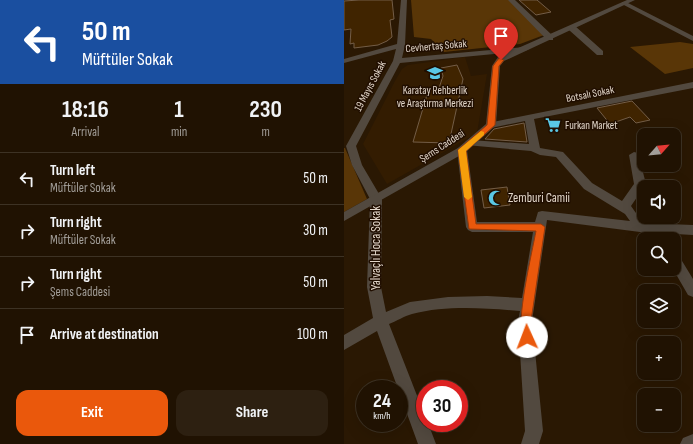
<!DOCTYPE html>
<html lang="en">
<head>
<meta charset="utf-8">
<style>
  :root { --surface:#201202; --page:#2d2011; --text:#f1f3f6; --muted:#a29e99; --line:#3d3224; --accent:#ea580c }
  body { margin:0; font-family:"Sofia Sans Condensed",sans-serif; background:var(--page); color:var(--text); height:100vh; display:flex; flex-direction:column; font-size:15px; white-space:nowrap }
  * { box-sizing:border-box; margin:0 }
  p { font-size:13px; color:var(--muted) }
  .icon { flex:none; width:22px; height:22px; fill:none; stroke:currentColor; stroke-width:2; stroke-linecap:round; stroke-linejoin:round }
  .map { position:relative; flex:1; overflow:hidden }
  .sheet { display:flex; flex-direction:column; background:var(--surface); width:344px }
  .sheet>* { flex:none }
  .top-card { background:#1a4fa0; color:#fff; overflow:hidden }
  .needle { width:26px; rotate:63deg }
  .fabs { position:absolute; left:293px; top:128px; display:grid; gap:8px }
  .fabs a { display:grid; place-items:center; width:44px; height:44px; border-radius:8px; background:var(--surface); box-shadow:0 4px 16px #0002,0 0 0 1px var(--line); font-size:20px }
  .speed { position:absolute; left:12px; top:380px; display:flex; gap:8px; font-size:20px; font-weight:700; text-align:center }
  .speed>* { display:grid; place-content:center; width:52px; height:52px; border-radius:50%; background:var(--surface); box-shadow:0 4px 16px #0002,0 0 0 1px var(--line); line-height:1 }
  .speed small { font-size:10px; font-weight:400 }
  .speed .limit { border:6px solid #d22; background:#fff; color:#111 }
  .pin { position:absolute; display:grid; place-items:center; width:34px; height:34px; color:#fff; margin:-41px -17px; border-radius:50% 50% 50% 0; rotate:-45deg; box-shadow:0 0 4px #0007 }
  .pin .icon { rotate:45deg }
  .me { position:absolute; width:44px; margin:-22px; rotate:358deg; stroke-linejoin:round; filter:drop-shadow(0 0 3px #0008) }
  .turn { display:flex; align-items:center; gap:14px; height:84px; padding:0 16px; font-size:18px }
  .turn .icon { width:52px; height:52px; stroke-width:2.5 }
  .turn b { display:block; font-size:28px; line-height:34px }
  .eta { display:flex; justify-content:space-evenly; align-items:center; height:68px; text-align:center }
  .eta b { font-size:24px; font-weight:700; line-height:28px }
  .cta { display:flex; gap:8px; margin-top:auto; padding:8px 16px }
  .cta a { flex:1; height:46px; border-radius:12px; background:var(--accent); color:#fff; font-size:16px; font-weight:700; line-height:46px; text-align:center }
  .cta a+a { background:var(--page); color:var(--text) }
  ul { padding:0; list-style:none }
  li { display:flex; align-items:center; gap:12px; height:52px; padding:0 16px; border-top:1px solid var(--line) }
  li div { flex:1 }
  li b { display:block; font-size:15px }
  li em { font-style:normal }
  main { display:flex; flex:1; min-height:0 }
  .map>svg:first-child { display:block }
  .built { fill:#331c01 }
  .green { fill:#593607 }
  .building { fill:#402400; stroke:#735d47 }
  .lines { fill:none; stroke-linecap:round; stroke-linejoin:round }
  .minor { fill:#52493f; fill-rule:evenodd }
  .tertiary { fill:#52493f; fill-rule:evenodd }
  .route { fill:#ea580c; stroke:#983908 }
  .slow { fill:#f59e0b }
  .labels { text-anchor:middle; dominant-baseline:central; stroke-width:3; stroke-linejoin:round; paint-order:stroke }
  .far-street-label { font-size:11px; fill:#e1d5c8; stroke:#200e00 }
  .far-poi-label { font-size:11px; fill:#e1d5c8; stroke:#200e00 }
  .poi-label { font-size:13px; fill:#e1d5c8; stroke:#200e00; text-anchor:start }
  .street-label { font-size:13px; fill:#e1d5c8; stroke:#200e00 }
</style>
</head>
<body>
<main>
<section class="sheet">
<div class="top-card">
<div class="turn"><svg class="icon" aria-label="left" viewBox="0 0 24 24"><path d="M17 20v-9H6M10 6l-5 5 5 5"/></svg><div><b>50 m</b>Müftüler Sokak</div></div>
</div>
<div class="eta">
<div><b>18:16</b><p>Arrival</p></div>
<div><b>1</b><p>min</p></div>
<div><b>230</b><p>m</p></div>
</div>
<ul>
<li><svg class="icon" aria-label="left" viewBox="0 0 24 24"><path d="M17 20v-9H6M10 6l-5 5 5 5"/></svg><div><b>Turn left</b><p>Müftüler Sokak</p></div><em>50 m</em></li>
<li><svg class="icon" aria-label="right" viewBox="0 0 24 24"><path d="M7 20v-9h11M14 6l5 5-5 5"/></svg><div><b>Turn right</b><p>Müftüler Sokak</p></div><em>30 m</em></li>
<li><svg class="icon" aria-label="right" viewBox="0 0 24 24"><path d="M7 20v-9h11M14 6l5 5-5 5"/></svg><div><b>Turn right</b><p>Şems Caddesi</p></div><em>50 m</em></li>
<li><svg class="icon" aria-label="arrive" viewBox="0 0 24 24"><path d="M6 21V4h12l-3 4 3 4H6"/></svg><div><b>Arrive at destination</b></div><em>100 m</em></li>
</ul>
<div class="cta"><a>Exit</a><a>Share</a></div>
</section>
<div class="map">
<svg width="349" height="444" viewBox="0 0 349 444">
  <rect width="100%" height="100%" fill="#2a1803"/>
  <path class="built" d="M121 57 127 76 143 74 133 133 43 184 19 144 51 81 58 69 64 65Z"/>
  <path class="green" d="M67 0H165L200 35 176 44 100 52 87 39 70 37Z
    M336 42 349 44V68L321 74 286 47Z
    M0 148H1L23 199 0 212Z"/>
  <path class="building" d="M15 0H48L50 19 46 20 48 37 43 41 34 45 10 48V43L6 44 7 29 0 30V1Z
    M175 0H193L207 12 192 15Z
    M113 65 119 79 105 143 69 142 85 88H95L99 76 97 68Z
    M288 101 306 120 292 123 286 117 266 124 253 108Z
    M180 123 183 142 141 139 150 129Z
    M163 187 166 205 140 208 137 190Z"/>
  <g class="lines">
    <path class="minor" d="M57 0H63L61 45 58 58 181 47 185 49 181 51 56 63 12 146 18 165 38 199 37 287 42 312 66 302 104 297 143 296 178 298 189 232H128L124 230 122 227 113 150 114 148 118 147 123 150 133 222H191L194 212 198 211 286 221 281 214 240 189 212 157 196 155 187 151 122 145 121 143 122 141 126 140 185 144 181 121 147 128 144 127 142 125 144 123 349 82V88L190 119 196 148 219 152 248 183 278 201 290 184 285 155 290 152 294 153 302 184 287 206 299 223 349 225V235L296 232 203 220 188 321 199 431 195 444H177L181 431 174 321 176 311C141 308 102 305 68 314 60 316 53 321 45 324L81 416V423H84L92 444H74L33 331 0 350V335L29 318 23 287 26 199 8 165 2 146 49 61 52 49 0 63V59L53 44Z
      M164 0H171L209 36V40H203Z
      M278 2H282L349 36V41L278 4Z
      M225 26H231L259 51V55H253L225 30Z
      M330 255 335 256 349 279V297L344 295 329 269H330Z
      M349 434V444H336L339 438Z"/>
    <path class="tertiary" d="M283 0H291L160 61 156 66 152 125 150 127 122 152 0 221V212L114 148 142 124 148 66 154 57Z"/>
  </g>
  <path class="route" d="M155 58 160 60 155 66 151 125 122 151 132 224H197L201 227 187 321 188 337 187 341 183 342 179 341C171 323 188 253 192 231L125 229 114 150 143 125 149 66Z"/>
  <path class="slow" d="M137 131 140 132V135L122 151 128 197 124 200 120 197 114 150Z"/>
  <defs>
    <symbol id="school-bare" viewBox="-9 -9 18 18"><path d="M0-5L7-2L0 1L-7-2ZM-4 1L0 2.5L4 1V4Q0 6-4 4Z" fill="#5ac8e5" stroke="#200e00" stroke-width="2.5" paint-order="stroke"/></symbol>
    <symbol id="supermarket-bare" viewBox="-9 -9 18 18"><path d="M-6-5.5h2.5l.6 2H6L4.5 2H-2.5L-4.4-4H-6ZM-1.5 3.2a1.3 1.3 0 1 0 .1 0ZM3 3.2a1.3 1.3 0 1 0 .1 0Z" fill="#5ac8e5" stroke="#200e00" stroke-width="2.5" paint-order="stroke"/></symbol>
    <symbol id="mosque-bare" viewBox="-9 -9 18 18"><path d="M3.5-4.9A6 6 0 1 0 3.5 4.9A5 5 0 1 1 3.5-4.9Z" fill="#5ac8e5" stroke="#200e00" stroke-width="2.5" paint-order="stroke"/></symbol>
  </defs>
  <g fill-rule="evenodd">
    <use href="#school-bare" x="80" y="62" width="22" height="22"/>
    <use href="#supermarket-bare" x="198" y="114" width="22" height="22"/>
    <use href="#mosque-bare" x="141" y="187" width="22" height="22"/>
  </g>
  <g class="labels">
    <g class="far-street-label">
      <text transform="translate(92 46) rotate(-5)">Cevhertaş Sokak</text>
      <text transform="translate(26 86) rotate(-62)">19 Mayıs Sokak</text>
      <text transform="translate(246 94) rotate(-11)">Botsalı Sokak</text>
      <text transform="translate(98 146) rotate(-33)">Şems Caddesi</text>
    </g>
    <g class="far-poi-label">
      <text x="91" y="90">Karatay Rehberlik<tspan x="91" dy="13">ve Araştırma Merkezi</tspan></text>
      <text x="221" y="125" text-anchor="start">Furkan Market</text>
    </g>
    <g class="poi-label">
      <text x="164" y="198">Zemburi Camii</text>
    </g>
    <g class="street-label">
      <text transform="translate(32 248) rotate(-90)">Yalvaçlı Hoca Sokak</text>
    </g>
  </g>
</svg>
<div class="fabs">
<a><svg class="needle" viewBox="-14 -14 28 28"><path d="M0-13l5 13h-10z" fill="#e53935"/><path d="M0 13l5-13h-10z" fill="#a29e99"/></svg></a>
<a><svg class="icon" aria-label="sound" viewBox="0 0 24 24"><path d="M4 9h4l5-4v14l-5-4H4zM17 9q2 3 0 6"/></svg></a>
<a><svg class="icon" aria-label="search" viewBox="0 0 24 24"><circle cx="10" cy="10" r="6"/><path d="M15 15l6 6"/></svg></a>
<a><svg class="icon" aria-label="layers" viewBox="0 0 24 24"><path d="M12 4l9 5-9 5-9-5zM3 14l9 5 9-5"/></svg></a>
<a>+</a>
<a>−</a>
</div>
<div class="speed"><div>24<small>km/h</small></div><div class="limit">30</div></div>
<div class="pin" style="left:157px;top:60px;background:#d93025"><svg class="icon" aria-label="arrive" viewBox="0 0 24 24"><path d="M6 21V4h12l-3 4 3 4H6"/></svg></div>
<svg class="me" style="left:183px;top:337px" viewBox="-20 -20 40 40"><circle r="19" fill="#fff"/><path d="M0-13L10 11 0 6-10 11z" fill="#ea580c"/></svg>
</div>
</main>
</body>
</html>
